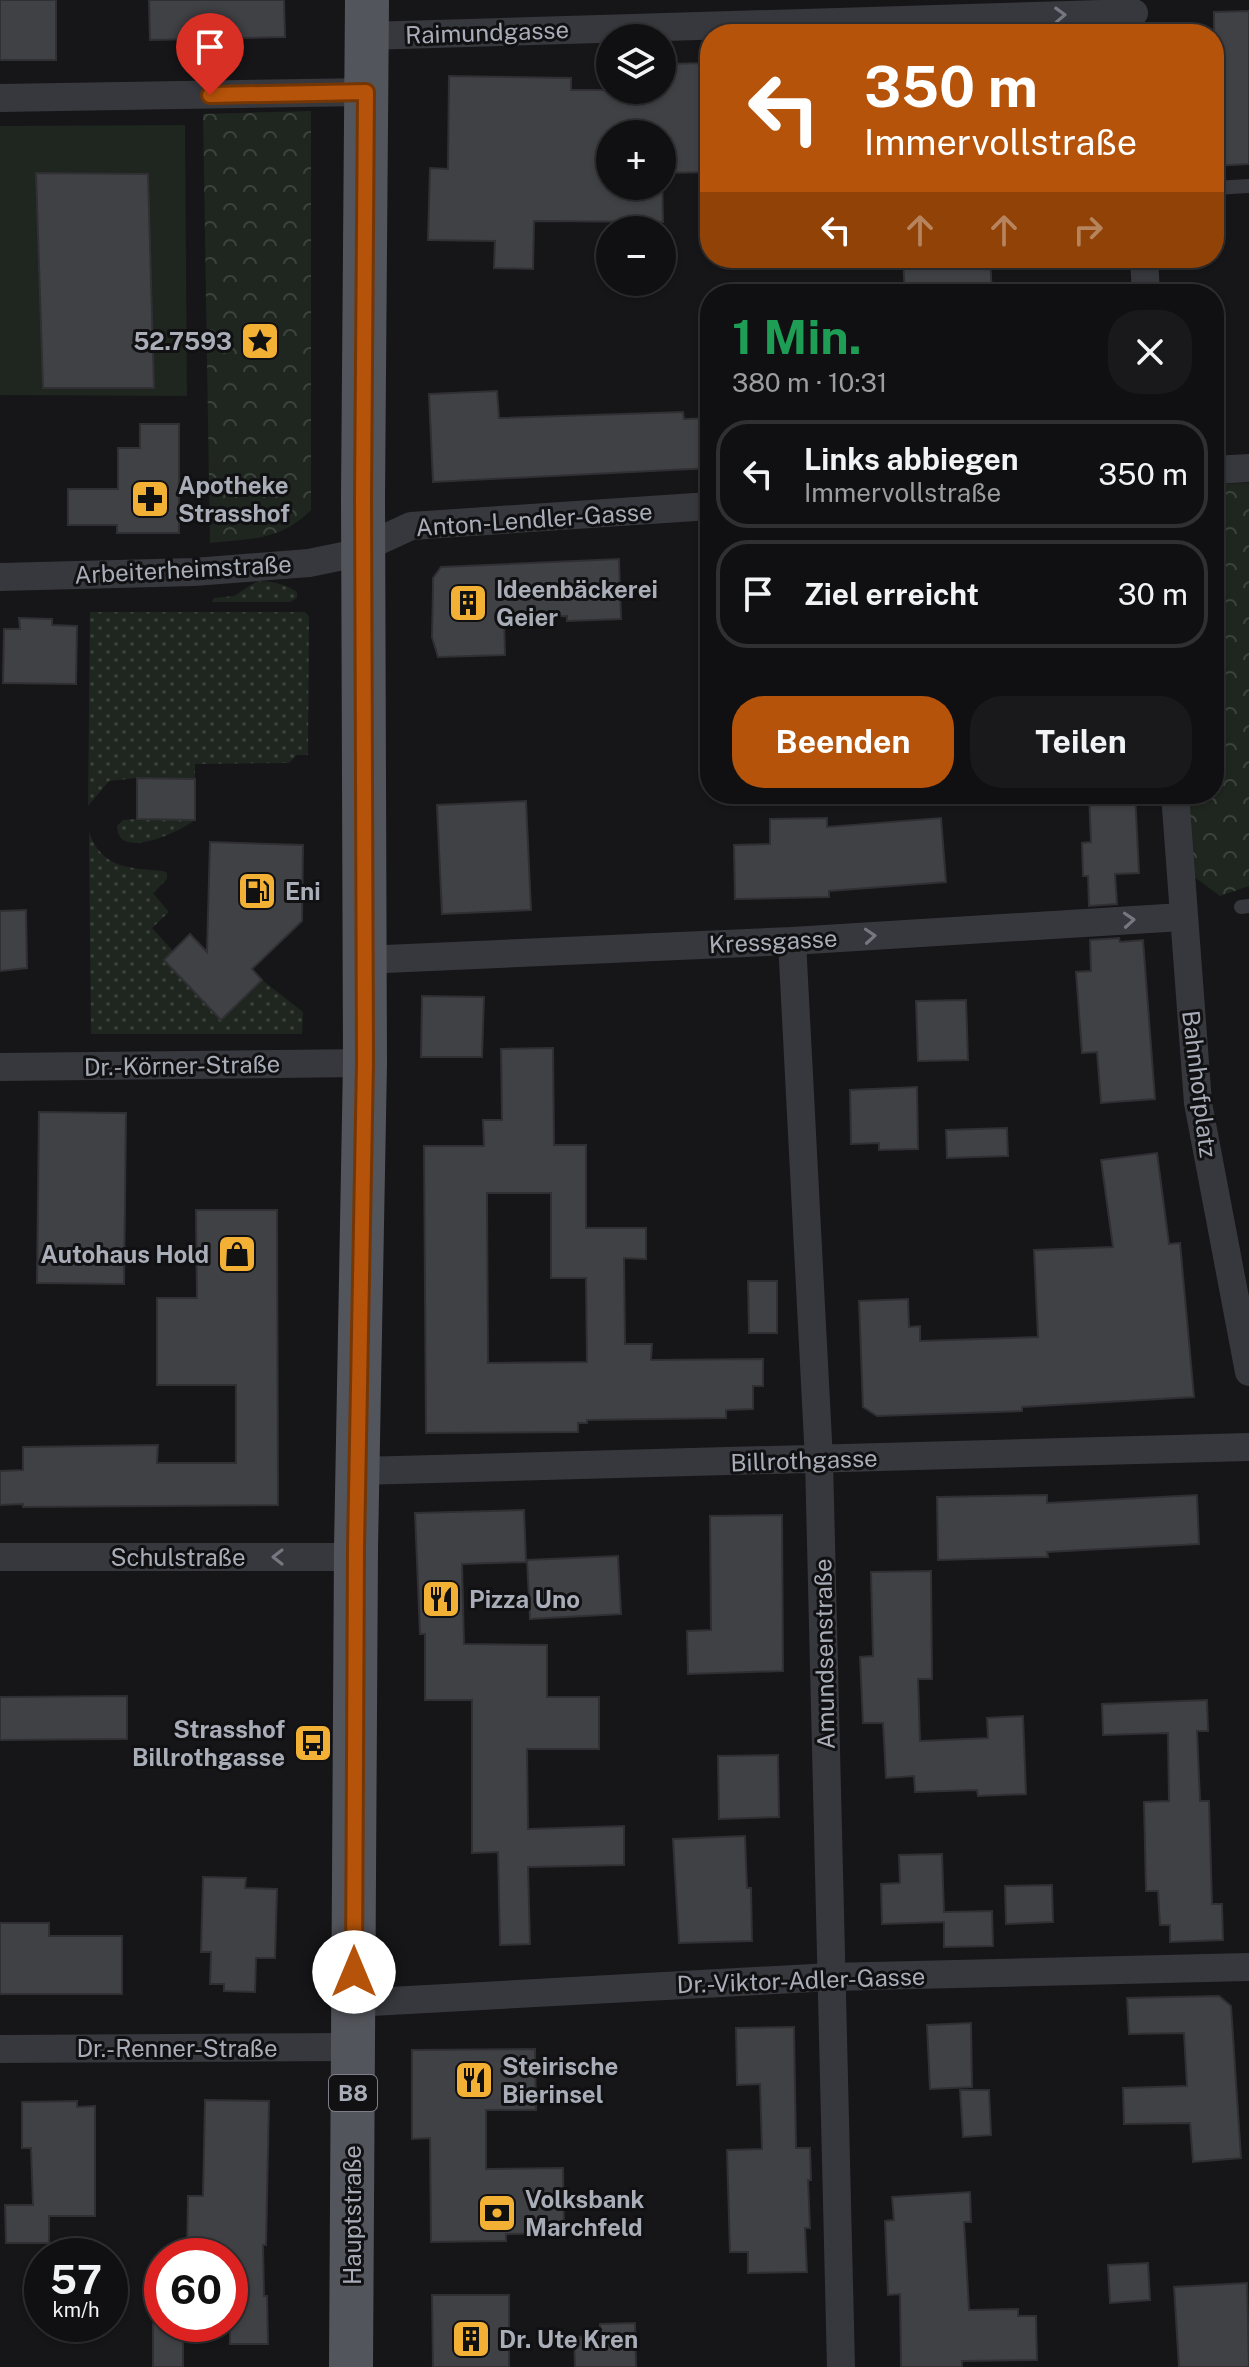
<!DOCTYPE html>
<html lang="de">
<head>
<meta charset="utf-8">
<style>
  :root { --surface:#101012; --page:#19191b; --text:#f1f3f6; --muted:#9c9d9f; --line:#303032; --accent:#b45309 }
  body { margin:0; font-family:"Public Sans",sans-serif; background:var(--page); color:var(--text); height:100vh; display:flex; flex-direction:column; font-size:30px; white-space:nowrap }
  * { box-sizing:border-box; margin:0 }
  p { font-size:26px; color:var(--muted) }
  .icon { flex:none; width:44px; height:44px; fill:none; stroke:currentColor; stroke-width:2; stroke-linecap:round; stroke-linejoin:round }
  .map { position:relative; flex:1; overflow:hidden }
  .side { position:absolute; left:700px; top:284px; width:524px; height:520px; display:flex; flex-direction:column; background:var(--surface); border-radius:32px; box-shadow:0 2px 6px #0004,0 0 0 2px var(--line) }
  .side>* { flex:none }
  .top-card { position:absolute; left:700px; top:24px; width:524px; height:244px; border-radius:32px; box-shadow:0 2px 6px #0004,0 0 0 2px var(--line); background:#b45309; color:#fff; overflow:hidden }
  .controls { position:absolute; left:596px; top:24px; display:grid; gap:16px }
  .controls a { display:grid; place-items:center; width:80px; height:80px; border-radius:50%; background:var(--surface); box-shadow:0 2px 6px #0004,0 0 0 2px var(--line); font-size:40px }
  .speed { position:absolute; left:24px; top:2238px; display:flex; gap:16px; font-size:40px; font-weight:700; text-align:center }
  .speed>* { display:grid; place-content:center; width:104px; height:104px; border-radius:50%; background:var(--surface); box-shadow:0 2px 6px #0004,0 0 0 2px var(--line); line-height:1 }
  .speed small { font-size:20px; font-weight:400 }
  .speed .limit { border:12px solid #d22; background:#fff; color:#111 }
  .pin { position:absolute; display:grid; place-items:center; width:68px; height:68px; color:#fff; margin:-82px -34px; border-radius:50% 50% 50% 0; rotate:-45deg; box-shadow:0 0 8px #0007 }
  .pin .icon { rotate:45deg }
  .me { position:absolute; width:88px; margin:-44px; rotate:0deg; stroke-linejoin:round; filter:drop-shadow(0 0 6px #0008) }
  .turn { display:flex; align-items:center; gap:28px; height:168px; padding:0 32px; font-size:36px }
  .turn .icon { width:104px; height:104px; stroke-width:2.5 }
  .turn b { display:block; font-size:56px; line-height:68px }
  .lanes { display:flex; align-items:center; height:76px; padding:0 32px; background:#0003; justify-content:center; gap:40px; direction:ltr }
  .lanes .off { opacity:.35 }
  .round { display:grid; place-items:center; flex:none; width:84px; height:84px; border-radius:32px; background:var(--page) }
  .overview { display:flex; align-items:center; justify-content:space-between; height:136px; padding:0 32px }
  h1 { font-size:48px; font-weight:700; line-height:60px; color:#1e9e55 }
  .action { display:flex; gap:16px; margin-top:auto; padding:16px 32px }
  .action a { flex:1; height:92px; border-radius:32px; background:var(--accent); color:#fff; font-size:32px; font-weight:700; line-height:92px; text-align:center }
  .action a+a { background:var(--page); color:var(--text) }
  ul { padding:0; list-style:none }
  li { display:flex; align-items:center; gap:24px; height:108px; margin:0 16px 12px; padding:0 16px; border:4px solid var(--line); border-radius:32px }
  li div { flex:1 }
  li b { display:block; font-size:30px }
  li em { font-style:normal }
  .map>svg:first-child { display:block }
  .grass { fill:url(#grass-dots) }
  .park { fill:url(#park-crowns) }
  .garden { fill:#1e261f }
  .building { fill:#404145; stroke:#303034; stroke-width:2; fill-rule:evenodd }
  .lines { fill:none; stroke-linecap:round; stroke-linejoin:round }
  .service { stroke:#37383d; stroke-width:14 }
  .minor { stroke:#37383d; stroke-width:28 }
  .primary { stroke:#53555c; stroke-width:44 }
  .oneway { stroke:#757881 }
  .route-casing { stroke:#753606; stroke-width:20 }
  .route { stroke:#b45309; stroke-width:14 }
  .labels { text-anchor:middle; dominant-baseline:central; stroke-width:6; stroke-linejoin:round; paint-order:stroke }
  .shield { fill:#111113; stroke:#7b7e86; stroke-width:2 }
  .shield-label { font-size:22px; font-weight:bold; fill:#a8adb8 }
  .street-label { font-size:24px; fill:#a8adb8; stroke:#111113 }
  .poi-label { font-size:24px; font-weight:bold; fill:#a8adb8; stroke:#111113; text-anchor:start }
</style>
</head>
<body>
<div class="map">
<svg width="1249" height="2367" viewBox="0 0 1249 2367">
  <defs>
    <pattern id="grass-dots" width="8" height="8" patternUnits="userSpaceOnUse" patternTransform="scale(2)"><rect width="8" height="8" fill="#1e261f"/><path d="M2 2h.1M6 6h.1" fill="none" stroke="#3c433d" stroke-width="1.8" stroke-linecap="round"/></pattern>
    <pattern id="park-crowns" width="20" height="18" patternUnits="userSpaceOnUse" patternTransform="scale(2)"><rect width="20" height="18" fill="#1e261f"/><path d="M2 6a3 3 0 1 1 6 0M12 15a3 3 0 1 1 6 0" fill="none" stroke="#3c433d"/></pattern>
  </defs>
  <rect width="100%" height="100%" fill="#161618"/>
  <path class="grass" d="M257 581C271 581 286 584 297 592V598L290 602H212L214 598 234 596Z
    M90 612H305L309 616 308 755H297L289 763 195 764V779L137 778 109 781 88 806Z
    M137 819 195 820C181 831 117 862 117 826L123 820Z
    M89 832C102 869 129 868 163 871L167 873V879L153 893 169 912 152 928 173 951 164 960 221 1019 262 980 303 1012 302 1034H91Z"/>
  <path class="park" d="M311 111V510C282 540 250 539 210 543L203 114Z
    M1249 483V886L1220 896 1189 873 1185 794H1214V484Z"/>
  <path class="garden" d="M185 125 187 396 0 395V126Z"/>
  <path class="building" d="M0 0H56V60H0Z
    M149 0H284L285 37 150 40Z
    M1249 11V164L1214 166V12Z
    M710 63V172L662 173 663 222 534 221 533 269 494 268 495 241 428 240 430 168 448 169 449 76 571 78V90H662V64ZM610 134H662V186H610Z
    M36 173 148 174 154 388H43Z
    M903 258H990L992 294H905Z
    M497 391 499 418 683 412 684 419 710 418V468L433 482 429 394Z
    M140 424H179V533H117V525H68V489H118V448H140Z
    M619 559 621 619 567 621V616L504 618 505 655 438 657 432 637 433 588V578L441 567Z
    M19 618 52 619V625L77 626 76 684 3 683 4 629H20Z
    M137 778 195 779V820L137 819Z
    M1089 794H1135L1139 873 1115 874 1117 904 1089 906 1088 876H1083L1082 843 1091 842Z
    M526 801 531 910 442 914 437 805Z
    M827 818V827L941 818 946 882 829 891V897L735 899 734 845 770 844V819Z
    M210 842 303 845 302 921 252 969 262 980 221 1020 164 960 190 934 207 952Z
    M26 910 27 968 0 971V911Z
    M1119 938 1120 942 1143 940 1155 1099 1101 1103 1097 1052 1082 1053 1076 972 1091 971 1090 940Z
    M422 996 484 997 482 1057H421Z
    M966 1000 968 1060 918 1061 916 1001Z
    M553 1048 554 1145H586V1228H646V1259L624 1258 625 1344H652L651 1360 763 1359V1386H753V1409L726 1410V1418L587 1420V1423H578V1432L426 1433 424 1146H484L483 1120H502L501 1049ZM487 1193H551V1278H586L587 1362 488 1363Z
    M917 1087 918 1149 879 1150V1143L851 1144 850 1090Z
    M39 1112 126 1113 124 1284 37 1283Z
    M1007 1128 1008 1156 947 1158 946 1130Z
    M1157 1153 1169 1244 1180 1243 1194 1397 1022 1407V1411L877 1416 863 1407 859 1301 908 1299 909 1327 920 1326V1341L1038 1337 1034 1250 1113 1247 1101 1160Z
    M196 1210H277L278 1505 23 1507V1504L0 1505V1471L23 1470V1447L158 1445 157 1463H236V1385H157V1298H197Z
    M748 1281H777V1333H749Z
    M1047 1495V1503L1197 1495 1199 1544 1047 1552 1048 1557 938 1560 937 1497Z
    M524 1510 526 1562 462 1564 464 1644 547 1645V1697H599V1749H527L528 1829 624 1826V1865L528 1867 530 1944 500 1945 498 1852 472 1853V1700H425V1634H420L415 1513Z
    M782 1515 783 1671 688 1674 687 1631 711 1630 710 1516Z
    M618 1556 621 1614 530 1619 527 1560Z
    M931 1571 932 1679H918L920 1741 988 1738 987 1718 1023 1716 1026 1794 978 1796 977 1790 915 1792 914 1776 886 1778 883 1723H863L860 1657 873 1656 871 1572Z
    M127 1696V1739L0 1740V1697Z
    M1207 1700 1208 1731H1197L1200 1801H1209L1212 1904H1222L1223 1940 1170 1942V1925H1160L1158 1891H1146L1144 1802 1169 1801 1168 1733 1103 1735 1102 1704Z
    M778 1755 779 1817 719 1819 718 1756Z
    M745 1836 747 1888H751L752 1941 679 1943 673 1839Z
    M942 1854 944 1912 992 1911 993 1946 944 1947V1922L882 1924 881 1884 900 1883 899 1855Z
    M203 1877 246 1878 245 1888 277 1889 275 1958H256L255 1992 224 1991V1984H210L211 1952H201Z
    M1052 1885 1053 1922 1006 1924 1005 1886Z
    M0 1923H49V1936H122V1994H0Z
    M1219 1996 1231 2006 1241 2158 1193 2162 1190 2123 1124 2124 1123 2088 1187 2086 1184 2033 1129 2034 1127 1998Z
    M971 2023 972 2087 930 2089 927 2025Z
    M794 2027 796 2148H810L811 2180H808L810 2228H805L807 2272 748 2273V2252H730L727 2150 762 2149 760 2084 737 2085 736 2028Z
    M535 2049 536 2110H486V2169L563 2168 564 2233 506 2234V2241L431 2242 430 2138 412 2139V2050Z
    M960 2090H989L991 2135 963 2137Z
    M205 2100 269 2101 266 2245H263L264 2296H267L268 2344H230V2256H187L188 2196H203Z
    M77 2101V2107L95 2106V2216H49V2243H6L5 2205H33L31 2148H22V2102Z
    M970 2192 971 2222H964L969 2310 1018 2309V2316H1036L1037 2360 962 2361V2367H901L900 2294 888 2295 885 2221 894 2220 892 2197Z
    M1148 2263 1150 2300 1110 2303 1108 2265Z
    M1247 2283 1249 2367H1179L1174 2287Z
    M432 2295H509V2367H433Z
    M635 2323 636 2367H575L574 2337 600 2336V2324Z
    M153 2324H183V2367H153Z"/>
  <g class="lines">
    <path class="service" d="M1214 188 1249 186
      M1241 907 1249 906"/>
    <path class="minor" d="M367 36 1134 13
      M0 98 366 92
      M1144 258 1146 294
      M1214 470 1249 468
      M0 577 194 572 309 563 348 555 411 526 710 506
      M1175 794 1198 1103 1249 1372
      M792 941 819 1460 841 2367
      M363 960 792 941 1182 917
      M0 1067 365 1063
      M359 1471 1249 1447
      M0 1557H356
      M353 2003 831 1977 1249 1967
      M0 2049 353 2047"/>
    <path class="primary" d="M351 2367 356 1548 365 1063 363 498 367 0"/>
  </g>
  <defs><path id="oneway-chevron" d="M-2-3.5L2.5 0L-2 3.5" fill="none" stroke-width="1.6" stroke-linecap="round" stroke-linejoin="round" transform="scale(2)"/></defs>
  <g class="oneway">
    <use href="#oneway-chevron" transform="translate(1060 15) rotate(-2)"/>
    <use href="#oneway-chevron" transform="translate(1129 920) rotate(-4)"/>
    <use href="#oneway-chevron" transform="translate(870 936) rotate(-4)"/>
    <use href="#oneway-chevron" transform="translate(278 1557) rotate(180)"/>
  </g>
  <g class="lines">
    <defs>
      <path id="route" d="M210 95 366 92 363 498 365 1063 356 1548 354 1972"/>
    </defs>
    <use href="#route" class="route-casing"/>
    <use href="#route" class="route"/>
  </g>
  <defs>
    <symbol id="sight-square" viewBox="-11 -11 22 22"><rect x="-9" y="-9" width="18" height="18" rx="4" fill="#f2b134" stroke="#111113"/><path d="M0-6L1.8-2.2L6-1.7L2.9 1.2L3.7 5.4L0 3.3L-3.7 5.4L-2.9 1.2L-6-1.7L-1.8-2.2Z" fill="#111"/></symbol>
    <symbol id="pharmacy-square" viewBox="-11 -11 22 22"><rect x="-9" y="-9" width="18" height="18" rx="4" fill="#f2b134" stroke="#111113"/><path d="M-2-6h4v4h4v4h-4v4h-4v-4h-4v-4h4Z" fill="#111"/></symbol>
    <symbol id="building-square" viewBox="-11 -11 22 22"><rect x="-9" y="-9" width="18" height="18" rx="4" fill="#f2b134" stroke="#111113"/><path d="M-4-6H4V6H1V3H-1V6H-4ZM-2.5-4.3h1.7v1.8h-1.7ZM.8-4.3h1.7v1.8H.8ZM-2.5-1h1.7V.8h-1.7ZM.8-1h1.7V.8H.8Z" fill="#111"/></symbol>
    <symbol id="fuel-square" viewBox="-11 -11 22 22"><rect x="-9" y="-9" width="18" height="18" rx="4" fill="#f2b134" stroke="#111113"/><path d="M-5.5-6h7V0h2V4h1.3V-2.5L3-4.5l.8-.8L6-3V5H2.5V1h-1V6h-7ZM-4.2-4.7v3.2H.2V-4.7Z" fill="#111"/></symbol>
    <symbol id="shop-square" viewBox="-11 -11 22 22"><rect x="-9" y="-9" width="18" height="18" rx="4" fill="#f2b134" stroke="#111113"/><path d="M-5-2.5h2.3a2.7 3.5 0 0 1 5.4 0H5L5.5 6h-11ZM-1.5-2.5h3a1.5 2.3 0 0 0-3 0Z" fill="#111"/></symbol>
    <symbol id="restaurant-square" viewBox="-11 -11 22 22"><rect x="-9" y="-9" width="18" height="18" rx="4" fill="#f2b134" stroke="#111113"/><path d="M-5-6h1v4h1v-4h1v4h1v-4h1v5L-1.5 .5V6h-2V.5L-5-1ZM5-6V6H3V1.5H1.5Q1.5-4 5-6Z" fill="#111"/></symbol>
    <symbol id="bus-square" viewBox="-11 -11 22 22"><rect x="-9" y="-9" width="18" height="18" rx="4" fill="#f2b134" stroke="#111113"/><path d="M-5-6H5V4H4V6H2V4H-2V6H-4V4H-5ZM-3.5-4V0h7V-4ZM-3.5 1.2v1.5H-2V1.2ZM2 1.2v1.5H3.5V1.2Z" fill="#111"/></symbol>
    <symbol id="bank-square" viewBox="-11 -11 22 22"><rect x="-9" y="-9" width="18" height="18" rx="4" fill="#f2b134" stroke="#111113"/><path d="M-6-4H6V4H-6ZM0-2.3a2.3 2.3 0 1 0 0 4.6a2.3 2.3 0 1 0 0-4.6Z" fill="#111"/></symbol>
  </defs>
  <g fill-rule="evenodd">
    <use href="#sight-square" x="238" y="319" width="44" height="44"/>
    <use href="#pharmacy-square" x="128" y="477" width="44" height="44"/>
    <use href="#building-square" x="446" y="581" width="44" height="44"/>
    <use href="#fuel-square" x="235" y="869" width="44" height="44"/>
    <use href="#shop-square" x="215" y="1232" width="44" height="44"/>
    <use href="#restaurant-square" x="419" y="1577" width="44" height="44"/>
    <use href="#bus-square" x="291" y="1721" width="44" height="44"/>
    <use href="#restaurant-square" x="452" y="2058" width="44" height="44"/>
    <use href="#bank-square" x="475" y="2191" width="44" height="44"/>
    <use href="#building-square" x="449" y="2317" width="44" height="44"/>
  </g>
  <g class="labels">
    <rect class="shield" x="329" y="2075" width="48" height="36" rx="6"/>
    <g class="shield-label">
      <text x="353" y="2093">B8</text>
    </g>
    <g class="street-label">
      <text transform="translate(487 32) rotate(-2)">Raimundgasse</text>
      <text transform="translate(534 519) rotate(-4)">Anton-Lendler-Gasse</text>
      <text transform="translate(183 569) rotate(-3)">Arbeiterheimstraße</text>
      <text transform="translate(773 941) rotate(-3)">Kressgasse</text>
      <text transform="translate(182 1065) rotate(-1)">Dr.-Körner-Straße</text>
      <text transform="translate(1200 1084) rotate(83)">Bahnhofplatz</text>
      <text transform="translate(804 1460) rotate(-2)">Billrothgasse</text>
      <text x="178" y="1557">Schulstraße</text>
      <text transform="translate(824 1654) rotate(-91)">Amundsenstraße</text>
      <text transform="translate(801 1980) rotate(-2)">Dr.-Viktor-Adler-Gasse</text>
      <text x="177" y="2048">Dr.-Renner-Straße</text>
      <text transform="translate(352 2215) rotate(-90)">Hauptstraße</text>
    </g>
    <g class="poi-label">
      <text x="232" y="341" text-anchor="end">52.7593</text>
      <text x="178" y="485">Apotheke<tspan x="178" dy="28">Strasshof</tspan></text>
      <text x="496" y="589">Ideenbäckerei<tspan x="496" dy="28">Geier</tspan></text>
      <text x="285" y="891">Eni</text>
      <text x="209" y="1254" text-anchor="end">Autohaus Hold</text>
      <text x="469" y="1599">Pizza Uno</text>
      <text x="285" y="1729" text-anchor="end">Strasshof<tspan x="285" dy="28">Billrothgasse</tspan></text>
      <text x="502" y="2066">Steirische<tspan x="502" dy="28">Bierinsel</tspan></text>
      <text x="525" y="2199">Volksbank<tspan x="525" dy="28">Marchfeld</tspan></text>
      <text x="499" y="2339">Dr. Ute Kren</text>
    </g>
  </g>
</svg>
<div class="controls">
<a><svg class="icon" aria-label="layers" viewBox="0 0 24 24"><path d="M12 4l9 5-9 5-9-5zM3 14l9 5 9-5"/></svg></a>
<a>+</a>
<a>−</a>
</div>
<div class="speed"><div>57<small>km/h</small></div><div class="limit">60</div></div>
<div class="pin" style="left:210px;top:95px;background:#d93025"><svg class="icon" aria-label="arrive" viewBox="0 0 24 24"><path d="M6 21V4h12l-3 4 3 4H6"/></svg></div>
<svg class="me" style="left:354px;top:1972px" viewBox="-20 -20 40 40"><circle r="19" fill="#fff"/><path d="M0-13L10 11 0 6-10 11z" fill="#b45309"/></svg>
<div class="top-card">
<div class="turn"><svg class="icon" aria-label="left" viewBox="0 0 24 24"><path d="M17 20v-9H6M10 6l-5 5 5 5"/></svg><div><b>350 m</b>Immervollstraße</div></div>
<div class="lanes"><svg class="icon" aria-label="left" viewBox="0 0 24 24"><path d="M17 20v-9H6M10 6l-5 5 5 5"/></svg><svg class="icon off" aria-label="ahead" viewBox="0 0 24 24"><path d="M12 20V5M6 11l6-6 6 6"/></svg><svg class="icon off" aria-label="ahead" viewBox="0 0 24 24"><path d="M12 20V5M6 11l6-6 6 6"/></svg><svg class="icon off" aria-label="right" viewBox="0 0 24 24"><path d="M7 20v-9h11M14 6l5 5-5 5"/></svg></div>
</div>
<section class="side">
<div class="overview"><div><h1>1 Min.</h1><p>380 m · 10:31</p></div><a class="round"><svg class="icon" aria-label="close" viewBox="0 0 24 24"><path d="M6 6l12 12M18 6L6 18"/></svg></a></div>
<ul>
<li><svg class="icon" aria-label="left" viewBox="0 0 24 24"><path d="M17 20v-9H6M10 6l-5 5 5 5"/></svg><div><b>Links abbiegen</b><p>Immervollstraße</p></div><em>350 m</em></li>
<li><svg class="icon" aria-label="arrive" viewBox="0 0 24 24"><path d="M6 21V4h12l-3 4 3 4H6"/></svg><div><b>Ziel erreicht</b></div><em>30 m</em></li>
</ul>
<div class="action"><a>Beenden</a><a>Teilen</a></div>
</section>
</div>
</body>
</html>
